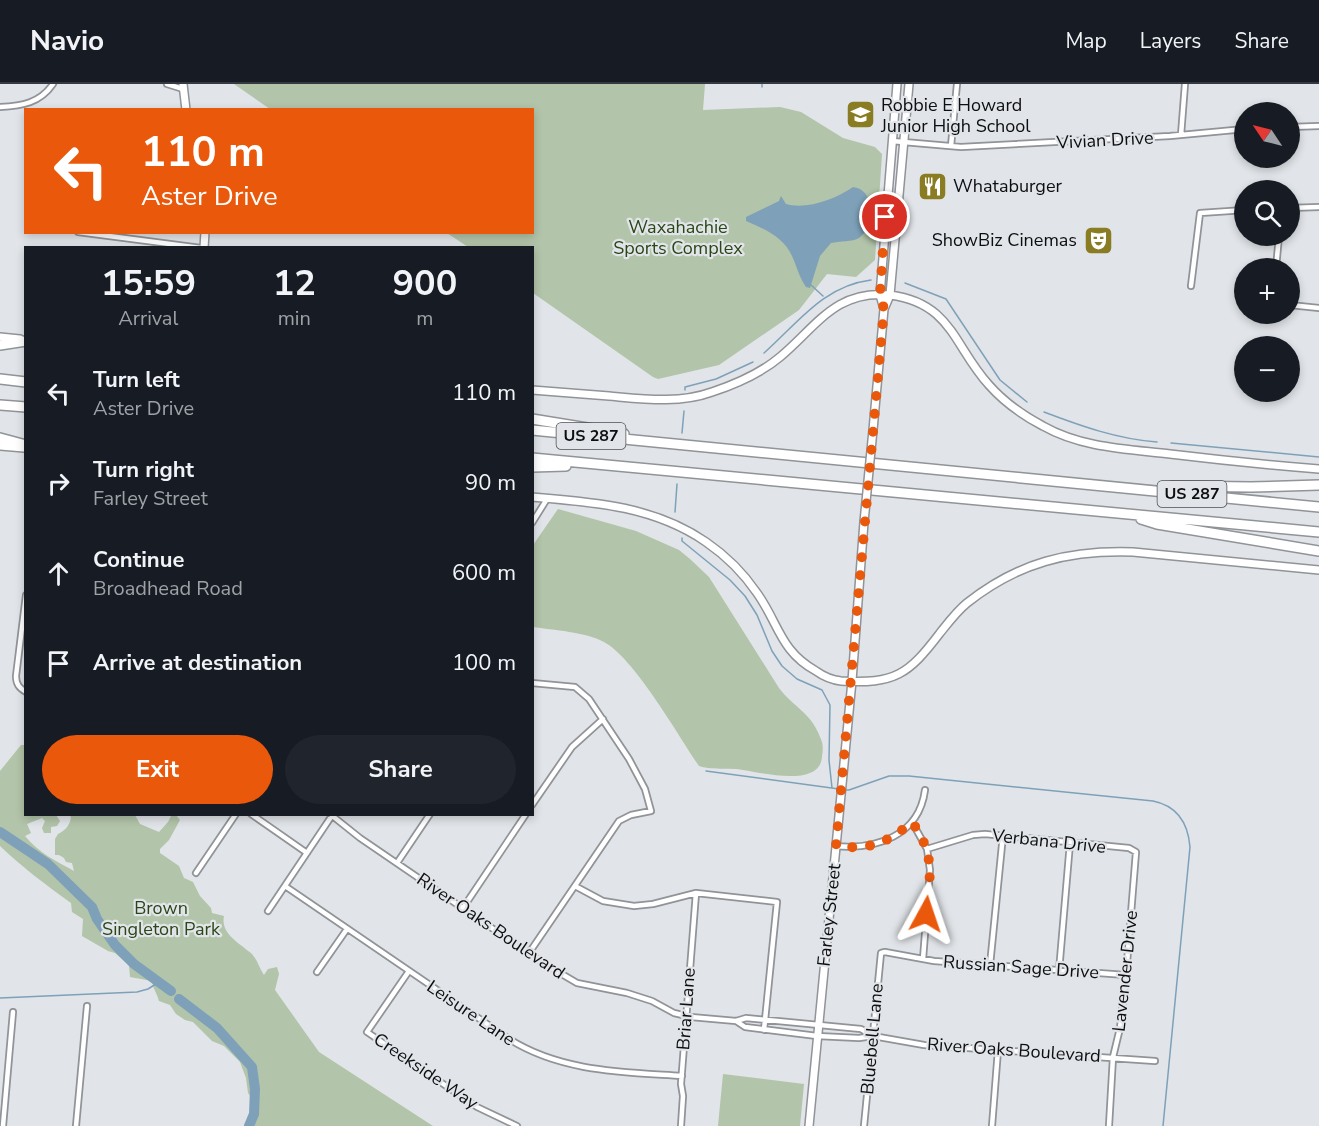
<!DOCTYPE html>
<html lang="en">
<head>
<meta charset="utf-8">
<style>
  :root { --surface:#171b24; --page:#20242c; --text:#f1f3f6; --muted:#9ea1a6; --line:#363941; --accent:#ea580c }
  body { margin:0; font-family:"Nunito Sans",sans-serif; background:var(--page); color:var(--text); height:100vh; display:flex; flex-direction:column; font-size:22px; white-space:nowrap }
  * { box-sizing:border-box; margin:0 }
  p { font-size:20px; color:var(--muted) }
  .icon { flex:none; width:33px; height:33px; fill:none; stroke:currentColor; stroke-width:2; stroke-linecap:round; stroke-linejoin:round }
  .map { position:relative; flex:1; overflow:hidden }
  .sheet { position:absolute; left:24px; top:162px; width:510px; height:570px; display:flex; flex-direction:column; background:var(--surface); border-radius:0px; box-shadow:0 3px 9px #0003 }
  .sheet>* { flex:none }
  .guide { position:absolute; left:24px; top:24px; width:510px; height:126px; border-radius:0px; box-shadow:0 3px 9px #0003; background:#ea580c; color:#fff; overflow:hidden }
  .needle { width:39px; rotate:305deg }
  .tools { position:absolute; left:1234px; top:18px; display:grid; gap:12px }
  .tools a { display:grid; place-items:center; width:66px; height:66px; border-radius:50%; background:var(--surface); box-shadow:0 3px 9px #0003; font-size:30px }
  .pin { position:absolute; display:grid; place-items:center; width:51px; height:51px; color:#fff; margin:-26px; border:3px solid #fff; border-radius:50%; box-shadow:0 2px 6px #0007 }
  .me { position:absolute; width:66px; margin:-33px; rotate:5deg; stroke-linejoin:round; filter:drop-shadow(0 0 4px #0008) }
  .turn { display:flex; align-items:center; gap:21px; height:126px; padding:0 18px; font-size:27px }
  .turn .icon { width:78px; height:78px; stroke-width:2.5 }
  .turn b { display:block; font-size:42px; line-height:51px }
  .eta { display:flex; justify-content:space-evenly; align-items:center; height:102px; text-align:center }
  .eta b { font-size:36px; font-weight:700; line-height:42px }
  .cta { display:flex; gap:12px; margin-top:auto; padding:12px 18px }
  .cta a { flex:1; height:69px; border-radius:36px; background:var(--accent); color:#fff; font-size:24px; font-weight:700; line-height:69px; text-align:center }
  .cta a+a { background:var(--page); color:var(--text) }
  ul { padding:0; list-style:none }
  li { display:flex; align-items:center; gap:18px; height:90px; padding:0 18px }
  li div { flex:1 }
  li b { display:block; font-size:22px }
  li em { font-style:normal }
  header { display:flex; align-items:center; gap:36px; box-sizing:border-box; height:84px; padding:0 30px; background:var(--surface); border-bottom:2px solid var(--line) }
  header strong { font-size:28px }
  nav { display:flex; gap:33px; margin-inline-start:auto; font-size:21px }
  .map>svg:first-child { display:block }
  .green { fill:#b2c4a9 }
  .water { fill:#7ea1b9 }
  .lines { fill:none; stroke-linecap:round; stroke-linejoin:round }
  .stream { stroke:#7ea1b9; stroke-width:1.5 }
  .river { stroke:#7ea1b9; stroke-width:10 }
  .street-casing { stroke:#909397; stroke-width:8 }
  .secondary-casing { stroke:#909397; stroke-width:10 }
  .highway-casing { stroke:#909397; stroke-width:12 }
  .street { stroke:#fff; stroke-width:4.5 }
  .secondary { stroke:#fff; stroke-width:7 }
  .highway { stroke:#fff; stroke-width:9 }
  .secondary-bridge-casing { stroke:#909397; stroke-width:10; stroke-linecap:butt }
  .secondary-bridge { stroke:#fff; stroke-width:7 }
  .route { stroke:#ea580c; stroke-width:10; stroke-dasharray:0 18 }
  .labels { text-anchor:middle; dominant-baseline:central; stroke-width:4.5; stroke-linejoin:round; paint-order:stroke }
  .shield { fill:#e1e4e8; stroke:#4d4e51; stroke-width:1.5 }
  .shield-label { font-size:16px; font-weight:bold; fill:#0d0e10 }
  .poi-label { font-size:18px; fill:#0d0e10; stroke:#e1e4e8; text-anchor:start }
  .street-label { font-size:18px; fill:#0d0e10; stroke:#e1e4e8 }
  .park-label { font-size:18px; fill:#2a4615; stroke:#e1e4e8 }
</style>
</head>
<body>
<header>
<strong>Navio</strong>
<nav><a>Map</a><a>Layers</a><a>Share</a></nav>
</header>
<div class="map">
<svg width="1319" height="1042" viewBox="0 0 1319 1042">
  <rect width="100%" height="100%" fill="#e1e4e8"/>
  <path class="green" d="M234 0H705L703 26 780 23 801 28 843 54 875 63 882 70 875 176 856 193 827 190 799 226 719 281 658 295 653 293 533 209 532 164 468 163 447 149 532 148V26L270 25Z
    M558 425 636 447 679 466 690 475 709 493 779 604C796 626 812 628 822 658 823 662 823 667 822 672 821 706 756 687 736 685 722 684 712 686 699 682 678 651 634 574 604 558 586 548 553 546 533 543V461Z
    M21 661H25L26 730 56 731 60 737 57 742 51 743V749H44L42 744 45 737 42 734 27 740 31 749 25 752C39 769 56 777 74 787L72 779 66 778 64 774 59 771H55V755L58 750C66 746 70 741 71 733L69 731H135L140 740 159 748 168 738 171 732 176 731 180 736 169 756 160 765V769L179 782 184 794 193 798 200 812 211 824 212 829 224 832C220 850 241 860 252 870 258 877 259 884 264 891L268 885 277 883 279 890 275 906 319 968 433 1042H244L259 1009 254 979 251 978 254 988 256 1013H251L248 1009 246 994 240 978 224 962 212 957 193 938 185 936 176 930 170 921 159 917C157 909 153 905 152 897L130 893 129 881 115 869 108 867 82 852 83 835 72 828 71 819C46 801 22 783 0 762V687Z
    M723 990 804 1000 800 1042H718Z"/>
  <path class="water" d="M853 103C876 106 876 142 859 154 853 158 839 157 831 159L820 172 810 204 806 203C799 193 797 183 792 172 783 152 764 145 746 137V133L779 117 781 112 786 120C806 126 836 115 853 103Z"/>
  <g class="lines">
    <path class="stream" d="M762 0V3
      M905 199 946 215 1000 296 1027 318
      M811 201 823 212
      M764 269C798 239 823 202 871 196
      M685 306V303L716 295 753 278
      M1044 328C1081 342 1117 355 1157 358
      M682 349 684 327
      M1171 359 1319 373
      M675 428 677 400
      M682 454V457L730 496 745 512 757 531 772 567 782 582 797 595 822 606 830 621 829 676 832 704
      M706 687 839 705
      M844 706H849L889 692H909L1153 717C1178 722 1188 739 1190 763L1163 1042
      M0 914 137 908 148 905 159 898"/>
    <path class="river" d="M0 748 48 780 92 823 97 835 115 861 134 880 171 907
      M179 915 217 944 252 983 255 1005 254 1030 249 1042"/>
    <defs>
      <path id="street" d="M167 0 183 5
        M0 23C22 22 40 19 53 0
        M1290 43 1319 42
        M1181 51 1185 0
        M892 57 961 63 1170 52 1245 45
        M951 62 957 0
        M1290 124 1319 123
        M78 148 201 164
        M1276 184 1279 152
        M1191 202 1200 129 1245 126
        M1290 221 1319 224
        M532 439 547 415
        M26 511 16 592C16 600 19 604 26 608
        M532 721 572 663 603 635
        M251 730 307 769
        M330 730 360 754 543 879 577 899 627 909 652 917 674 929 691 933 736 937 746 934 861 945 873 952
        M912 738 927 765 930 786 923 875
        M835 762C876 766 919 752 925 706
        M927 765 973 751 985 750 1129 764 1136 768 1126 891 1120 944 1113 973 1109 1042
        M397 779 430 730
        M196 789 236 730
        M285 802 509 955C561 988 623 988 682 992
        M575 802 603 817 634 822 653 820 696 809 777 818 764 946
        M463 824 526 730
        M268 827 333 730
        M529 869 619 737 631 731 651 727 645 705 629 675 589 615 575 603 532 599
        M990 881 1003 751
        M409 887 367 948 477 1023 517 1042
        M1059 887 1070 759
        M317 888 347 845
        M736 937 745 943 817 952 859 954 873 952 924 961 1155 977
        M3 1042 13 928
        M76 1042 87 922
        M681 1042 683 1012 681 1000 696 809
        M864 1042 881 869 885 868 934 877 1126 891
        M992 1042 998 966"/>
      <path id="secondary" d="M183 0 186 26
        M204 164 205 148
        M884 225 880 211 897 0
        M0 253 20 255
        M532 306C558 308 584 310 609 312 643 315 679 320 712 308 736 300 761 289 780 273 816 243 836 205 890 211 952 219 954 263 989 301 1004 318 1024 332 1043 342 1082 364 1127 365 1170 370 1220 376 1269 381 1319 385
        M873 346 884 225 890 211 909 0
        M0 362 24 364
        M532 413C593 418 654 422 706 458 725 471 744 490 757 509 779 540 780 567 816 587 823 592 832 596 841 597 895 600 908 591 940 549 948 539 957 527 967 519 1019 478 1069 466 1133 468L1319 486
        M809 1042 852 597 864 438"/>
      <path id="highway" d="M0 261 26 257
        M0 295 26 298
        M0 321 26 323
        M532 335 624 350
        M532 346 1319 423
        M0 354 26 361
        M532 374 1319 448
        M532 383 566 382
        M1172 402 1251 403 1319 401
        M1141 435 1157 440 1319 467"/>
    </defs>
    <use href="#street" class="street-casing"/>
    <use href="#secondary" class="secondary-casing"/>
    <use href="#highway" class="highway-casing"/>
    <use href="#street" class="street"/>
    <use href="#secondary" class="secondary"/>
    <use href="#highway" class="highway"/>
    <defs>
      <path id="secondary-bridge" d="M864 438 873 346"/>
    </defs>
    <use href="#secondary-bridge" class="secondary-bridge-casing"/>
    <use href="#secondary-bridge" class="secondary-bridge"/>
  </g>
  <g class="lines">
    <path class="route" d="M885 133 880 211 884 225 836 762C870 766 886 760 912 738 936 772 930 791 926 830"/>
  </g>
  <defs>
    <symbol id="school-square" viewBox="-11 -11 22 22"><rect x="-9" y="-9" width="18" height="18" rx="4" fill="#8a7c22" stroke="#e1e4e8"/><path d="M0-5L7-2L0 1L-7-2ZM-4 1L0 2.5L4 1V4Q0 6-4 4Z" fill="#fff"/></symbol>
    <symbol id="restaurant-square" viewBox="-11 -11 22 22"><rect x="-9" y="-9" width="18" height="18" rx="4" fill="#8a7c22" stroke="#e1e4e8"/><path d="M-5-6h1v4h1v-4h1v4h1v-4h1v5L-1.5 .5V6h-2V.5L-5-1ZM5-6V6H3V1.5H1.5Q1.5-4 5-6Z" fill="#fff"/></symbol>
    <symbol id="theatre-square" viewBox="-11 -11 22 22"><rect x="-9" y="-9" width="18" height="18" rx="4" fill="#8a7c22" stroke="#e1e4e8"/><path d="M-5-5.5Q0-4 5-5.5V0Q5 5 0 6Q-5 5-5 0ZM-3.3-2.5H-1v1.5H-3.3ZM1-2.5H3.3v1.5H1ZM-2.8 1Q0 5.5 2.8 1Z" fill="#fff"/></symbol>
  </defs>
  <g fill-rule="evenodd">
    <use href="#school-square" x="844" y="14" width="33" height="33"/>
    <use href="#restaurant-square" x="916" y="86" width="33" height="33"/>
    <use href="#theatre-square" x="1082" y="140" width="33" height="33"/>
  </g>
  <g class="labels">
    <g class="shield">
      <rect x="556.5" y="339" width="69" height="26" rx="4.5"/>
      <rect x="1157.5" y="397" width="69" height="26" rx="4.5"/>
    </g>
    <g class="shield-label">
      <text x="591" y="352">US 287</text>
      <text x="1192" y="410">US 287</text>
    </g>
    <g class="poi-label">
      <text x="881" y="21">Robbie E Howard<tspan x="881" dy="21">Junior High School</tspan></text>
      <text x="953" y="102">Whataburger</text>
      <text x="1077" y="156" text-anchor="end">ShowBiz Cinemas</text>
    </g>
    <g class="street-label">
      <text transform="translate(1105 56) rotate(-3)">Vivian Drive</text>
      <text transform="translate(1049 757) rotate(6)">Verbana Drive</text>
      <text transform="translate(829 831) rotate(-84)">Farley Street</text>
      <text transform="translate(491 842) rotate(34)">River Oaks Boulevard</text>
      <text transform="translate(1021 883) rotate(4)">Russian Sage Drive</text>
      <text transform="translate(1125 887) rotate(-84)">Lavender Drive</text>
      <text transform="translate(686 925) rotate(-86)">Briar Lane</text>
      <text transform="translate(471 929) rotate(34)">Leisure Lane</text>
      <text transform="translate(872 955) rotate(-85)">Bluebell Lane</text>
      <text transform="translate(1014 966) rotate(4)">River Oaks Boulevard</text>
      <text transform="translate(426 987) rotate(34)">Creekside Way</text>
    </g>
    <g class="park-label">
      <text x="678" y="143">Waxahachie<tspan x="678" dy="21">Sports Complex</tspan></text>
      <text x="161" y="824">Brown<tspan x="161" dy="21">Singleton Park</tspan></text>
    </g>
  </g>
</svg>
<div class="tools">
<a><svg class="needle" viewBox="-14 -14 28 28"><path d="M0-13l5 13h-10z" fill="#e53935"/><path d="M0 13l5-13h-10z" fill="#9ea1a6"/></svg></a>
<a><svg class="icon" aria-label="search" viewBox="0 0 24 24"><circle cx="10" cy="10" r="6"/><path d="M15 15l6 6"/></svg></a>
<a>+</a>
<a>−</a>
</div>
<div class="pin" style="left:885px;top:133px;background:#d93025"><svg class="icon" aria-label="arrive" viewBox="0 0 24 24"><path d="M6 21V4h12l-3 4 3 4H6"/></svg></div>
<svg class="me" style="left:926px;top:830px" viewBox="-20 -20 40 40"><path d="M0-17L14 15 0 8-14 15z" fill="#ea580c" stroke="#fff" stroke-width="4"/></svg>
<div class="guide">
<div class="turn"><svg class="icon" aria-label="left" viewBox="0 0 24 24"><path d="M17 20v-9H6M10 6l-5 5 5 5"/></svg><div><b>110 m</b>Aster Drive</div></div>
</div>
<section class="sheet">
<div class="eta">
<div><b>15:59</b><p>Arrival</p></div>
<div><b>12</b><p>min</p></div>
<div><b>900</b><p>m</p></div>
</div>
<ul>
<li><svg class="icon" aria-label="left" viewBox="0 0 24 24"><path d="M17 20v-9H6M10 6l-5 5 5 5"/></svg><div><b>Turn left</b><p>Aster Drive</p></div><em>110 m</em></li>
<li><svg class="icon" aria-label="right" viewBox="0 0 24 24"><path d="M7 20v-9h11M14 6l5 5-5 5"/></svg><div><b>Turn right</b><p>Farley Street</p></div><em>90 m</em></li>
<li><svg class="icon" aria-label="ahead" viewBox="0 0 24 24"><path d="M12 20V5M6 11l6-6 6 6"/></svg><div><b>Continue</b><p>Broadhead Road</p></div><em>600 m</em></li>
<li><svg class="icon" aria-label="arrive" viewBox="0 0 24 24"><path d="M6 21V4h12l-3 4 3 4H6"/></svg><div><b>Arrive at destination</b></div><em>100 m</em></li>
</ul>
<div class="cta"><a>Exit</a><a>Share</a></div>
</section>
</div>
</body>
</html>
